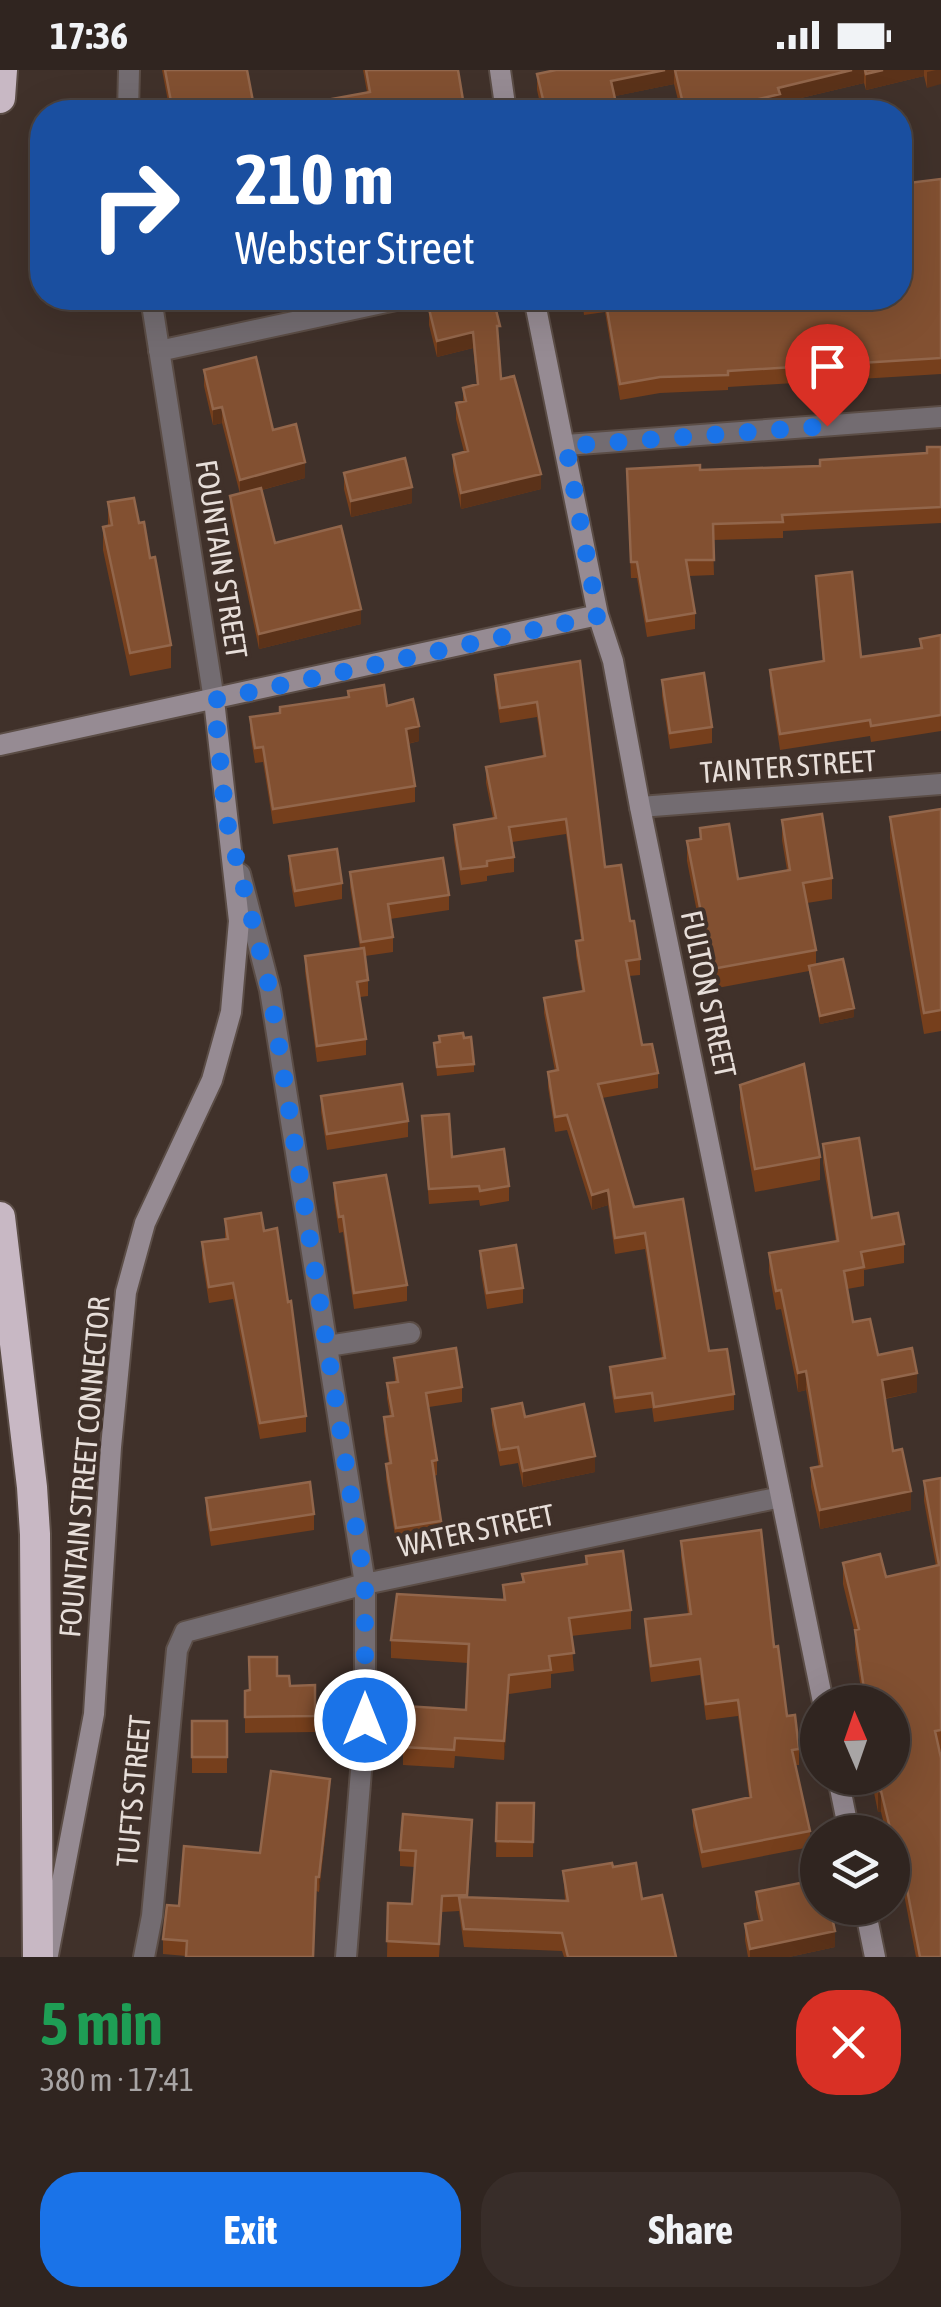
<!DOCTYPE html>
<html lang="en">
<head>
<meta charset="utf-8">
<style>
  :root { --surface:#302520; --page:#382d29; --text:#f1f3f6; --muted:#a8a5a5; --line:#4b423e; --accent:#1a73e8 }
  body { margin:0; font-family:"Asap Condensed",sans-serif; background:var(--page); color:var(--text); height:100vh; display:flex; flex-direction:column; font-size:38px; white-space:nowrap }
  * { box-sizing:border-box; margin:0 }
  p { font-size:32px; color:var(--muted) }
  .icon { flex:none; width:55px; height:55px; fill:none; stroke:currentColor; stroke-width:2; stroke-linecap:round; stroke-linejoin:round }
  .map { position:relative; height:1887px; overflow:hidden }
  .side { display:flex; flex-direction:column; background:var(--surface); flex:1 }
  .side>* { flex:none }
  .hud { position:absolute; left:30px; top:30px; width:882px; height:210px; border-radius:40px; box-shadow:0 10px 40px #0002,0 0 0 2px var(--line); background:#1a4fa0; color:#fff; overflow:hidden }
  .needle { width:65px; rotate:358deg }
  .controls { position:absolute; left:800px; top:1615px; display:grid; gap:20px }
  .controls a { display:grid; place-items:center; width:110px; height:110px; border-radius:50%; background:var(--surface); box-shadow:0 10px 40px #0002,0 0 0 2px var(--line); font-size:50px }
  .pin { position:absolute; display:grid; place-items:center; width:85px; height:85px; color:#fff; margin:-102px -42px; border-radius:50% 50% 50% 0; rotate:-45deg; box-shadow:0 0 10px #0007 }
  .pin .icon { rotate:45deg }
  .me { position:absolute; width:110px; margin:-55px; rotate:0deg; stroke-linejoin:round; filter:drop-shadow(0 0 8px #0008) }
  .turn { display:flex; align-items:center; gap:35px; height:210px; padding:0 40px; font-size:45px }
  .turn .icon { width:130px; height:130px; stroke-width:2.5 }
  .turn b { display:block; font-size:70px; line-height:85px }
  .round { display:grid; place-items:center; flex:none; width:105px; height:105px; border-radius:40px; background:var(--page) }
  .summary { display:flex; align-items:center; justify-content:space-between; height:170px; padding:0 40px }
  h1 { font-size:60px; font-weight:700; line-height:75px; color:#1e9e55 }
  .button { display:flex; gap:20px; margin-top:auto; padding:20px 40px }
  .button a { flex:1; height:115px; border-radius:40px; background:var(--accent); color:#fff; font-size:40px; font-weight:700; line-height:115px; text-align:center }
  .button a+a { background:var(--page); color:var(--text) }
  .status { display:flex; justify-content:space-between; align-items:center; height:70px; padding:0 50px; background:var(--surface); direction:ltr }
  .status svg { height:28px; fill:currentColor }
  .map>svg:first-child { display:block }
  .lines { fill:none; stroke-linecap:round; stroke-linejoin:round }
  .street-casing { stroke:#5b4d46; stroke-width:24 }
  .secondary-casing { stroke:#5b4d46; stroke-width:24 }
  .highway-casing { stroke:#5b4d46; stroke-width:34 }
  .street { stroke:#736c71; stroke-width:20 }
  .secondary { stroke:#968b93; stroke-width:20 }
  .highway { stroke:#c8b8c4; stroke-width:30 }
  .wall { fill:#763f1c }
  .shaded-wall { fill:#5b3219 }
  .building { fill:#825031; stroke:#92664b; stroke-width:2.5 }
  .route { stroke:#1a73e8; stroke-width:18; stroke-dasharray:0 32.4 }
  .labels { text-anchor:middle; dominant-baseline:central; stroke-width:8; stroke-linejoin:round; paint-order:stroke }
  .street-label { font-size:30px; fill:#e7ded9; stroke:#40312a }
</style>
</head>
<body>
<div class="status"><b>17:36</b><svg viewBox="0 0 49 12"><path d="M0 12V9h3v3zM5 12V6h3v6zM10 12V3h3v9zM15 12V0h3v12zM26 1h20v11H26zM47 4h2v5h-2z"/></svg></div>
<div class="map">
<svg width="941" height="1887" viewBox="0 0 941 1887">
  <rect width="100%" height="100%" fill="#40312a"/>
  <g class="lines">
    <defs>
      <path id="street" d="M128 42 129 0
        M151 228 214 630
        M159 281 405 228
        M566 375 941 347
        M640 737 941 714
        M240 804 270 920 365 1514V1651L346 1887
        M328 1276 410 1263
        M144 1887 152 1846 177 1580 185 1562 365 1514 781 1427"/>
      <path id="secondary" d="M500 0 506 42
        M534 228 598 545 613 591 640 737 823 1632
        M0 675 598 545
        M838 1708 849 1762
        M865 1838 875 1887
        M48 1885 94 1644 111 1377 126 1222 145 1153 212 1010 231 942 239 851 214 630"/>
      <path id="highway" d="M0 28 2 0
        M0 1147 32 1417 35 1464 38 1887"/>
    </defs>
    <use href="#street" class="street-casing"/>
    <use href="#secondary" class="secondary-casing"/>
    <use href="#highway" class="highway-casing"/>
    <use href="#street" class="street"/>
    <use href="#secondary" class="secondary"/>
    <use href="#highway" class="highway"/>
  </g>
  <path class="wall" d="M162 0H247L255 42H170Z
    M363 0H458L463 42H321V31L367 22Z
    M556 0H941L927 18 924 6 866 20 864 13 780 33V40L769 42H681L674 14 615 26 618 42H542L537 20V4Z
    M941 109V304L728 317V320L660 323 620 330 605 242 584 245 582 228H900L904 160 900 129V114Z
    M429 239 500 271 498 272 501 309 541 419 461 439 453 401V385L464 382 456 349V333L463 331V318L477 315 473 278 437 287 429 255Z
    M204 300 273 360 305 408 262 420 275 473 361 554 259 579 230 441V426L240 424 222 353 213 355 204 316Z
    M941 377V453L783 461V468L713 470 714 505 689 506 695 543V559L647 567 637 508H631L627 415 700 400 820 396 927 383Z
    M344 403 412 433 351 447 344 419Z
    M108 432 139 453 150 488 171 575V598L130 606 103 480V457L108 456Z
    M816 506 861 587 920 578V569L941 565V661L871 672 870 666 780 680 770 616V600L823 592 816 522Z
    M580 591 605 797 630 851 640 889V905L629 906 642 975 658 1003V1018L602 1028 634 1137 709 1281 734 1324V1340L654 1352 652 1338 615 1343 610 1312V1297L662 1288 645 1179 615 1184 608 1135 592 1140 567 1060 555 1062 548 1017V1002L555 1001 544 943V928L582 921 576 886V871L581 870 566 764 512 772 514 787V802L487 806V811L461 815 454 770V755L493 748 486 713V697L543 687 537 647 500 653 495 620V605Z
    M662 610 712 657V673L670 679 662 626Z
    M387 636 419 671 408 674 415 716V732L273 754 263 692 255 693 250 662V647Z
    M941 739V961L924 964 890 768V747Z
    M782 750 832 808V829L807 833 816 880V895L854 947 820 954 809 901 712 919 687 791V771L700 769V758L738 809 787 800 782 770Z
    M289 786 342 813V829L295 837 289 802Z
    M350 802 449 825V840L390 849 393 867V882L365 886 368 910V926L360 927 366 969V985L317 992 305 902V886L360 879 350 817Z
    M464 968 474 994V1002L437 1006 434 973Z
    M740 1015 820 1087V1110L755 1122 740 1038Z
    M321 1026 408 1051V1067L327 1080 321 1042Z
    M422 1046 452 1087 509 1116V1131L480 1136 479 1130 429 1134Z
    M823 1074 872 1148 904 1174V1193L864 1200V1216L847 1219 853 1252 878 1285 917 1322 885 1329 893 1381 911 1440 820 1459 811 1417V1398L819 1397 806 1320 798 1322 781 1239 776 1240 769 1202V1183L836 1172 823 1093Z
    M334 1113 407 1215V1231L354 1239 343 1162 339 1163 334 1129Z
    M225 1149 264 1161 306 1346V1362L260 1369 233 1229 209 1233 202 1188V1172L225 1169Z
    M480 1181 523 1218V1233L487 1239 480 1197Z
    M394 1288 462 1317V1332L429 1337 437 1390V1405L434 1406 441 1451V1465L396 1472 386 1409V1394H389L384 1362V1347L390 1346 387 1328V1313L395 1312Z
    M492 1339 525 1347 595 1402 523 1417 518 1393 500 1396 492 1355Z
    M941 1408V1681H940L941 1887H916L898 1793 894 1794 892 1789V1762H886L881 1742H878L871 1708H892V1632H863L855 1580V1563L843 1514V1493L886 1507 936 1496 924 1431V1411Z
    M206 1428 314 1444V1460L211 1476 206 1444Z
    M681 1471 774 1577 787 1646 799 1679V1695H796L810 1761V1777L702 1798 693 1756V1740L749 1727 738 1646 706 1650 700 1605 651 1612 645 1565V1549L688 1544 681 1487Z
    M586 1486 631 1540V1559L571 1566 574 1601 551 1604V1618L509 1624 504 1690 455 1686 454 1698 403 1695V1677L466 1640 468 1593 391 1588V1570L503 1530V1515L522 1513V1504L586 1495Z
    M277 1606 290 1616 315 1615V1662L245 1663V1621L250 1620Z
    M192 1651H227V1703H192Z
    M330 1724 319 1822 316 1821 186 1886 163 1884V1869L179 1836 260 1783Z
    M497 1733H534L533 1787H496Z
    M472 1765 468 1827 565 1831 563 1801 613 1797 642 1829 676 1887H564L562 1881 464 1877 459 1841 442 1842 439 1887H387L388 1833 412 1834 415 1797 400 1796V1780Z
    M756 1822 835 1877 789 1887H748L745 1870V1854L759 1851 756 1838Z"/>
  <path class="shaded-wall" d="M665 0H674V14L611 27V11Z
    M852 0H864V13L780 33V40L769 42H703L778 18Z
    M883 0H924V6L866 20V4Z
    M936 0H941V14L927 18V2Z
    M463 30V42H449V33Z
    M473 262V278L437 287V271Z
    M222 337V353L213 355V339Z
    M305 392V408L240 426V410Z
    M541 404V419L461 439V423Z
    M412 417V433L351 447V431Z
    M361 539V554L259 579V564Z
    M419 656V671L406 674V659Z
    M854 938V947L820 954V946Z
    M608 1120V1135L592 1140V1125Z
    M806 1301V1320L798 1322V1303Z
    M917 1303V1322L882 1329V1310Z
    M595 1386V1402L523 1417V1401Z
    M911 1421V1440L820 1459V1440Z
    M509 1605V1624L504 1690V1671Z
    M330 1709V1724L319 1822V1807Z
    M878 1721H881V1742H878Z
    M898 1772V1793L894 1794V1773Z
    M835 1861V1877L789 1887H750V1879Z"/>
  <path class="building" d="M165 0H247L255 42H173Z
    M366 0H458L463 30 449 33 452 42H324L321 31 370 22Z
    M556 0H665L611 11 618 42H546L537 4Z
    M675 0H852L778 18 780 24 703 42H685Z
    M865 0H883L866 4Z
    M941 109V288L728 301V305L660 307 620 314 605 228H900V161L906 160 900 114Z
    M477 228H493L500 256H497L501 309 514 306 541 404 461 423 453 385 468 381 456 333 466 331 463 318 478 314 473 262 437 271 429 239Z
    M256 287 273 360 296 354 305 392 240 410 222 337 213 339 204 300Z
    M927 377H941V437L782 445 783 452 713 454 714 490H686L695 543 647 551 637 492H631L627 399 700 395V400L820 396V390L927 383Z
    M405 388 412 417 351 431 344 403Z
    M261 418 275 473 341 456 361 539 259 564 230 426Z
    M134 428 139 453 144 452 150 488 155 487 171 575 130 583 103 457 112 455 108 432Z
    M852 502 861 587 922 578 920 569 941 565V645L871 656 870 650 780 664 770 600 824 591 816 506Z
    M580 591 605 797 621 795 630 851H634L640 889 626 891 642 975 652 974 658 1003 598 1014 634 1137 683 1129 709 1281 727 1279 734 1324 654 1337 652 1323 615 1328 610 1297 665 1288 645 1163 615 1168 608 1120 592 1125 567 1045 555 1047 548 1002 558 1000 544 928 584 921 576 871 583 870 566 749 509 757 514 787 487 791V796L461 799 454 755 496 748 486 697 545 686 537 632 500 638 495 605Z
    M704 603 712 657 670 663 662 610Z
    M384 615 387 636 413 629 419 656 406 659 415 716 273 739 263 677 255 678 250 647 280 643V637L349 627 348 621Z
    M941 739V940L924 943 890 747Z
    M822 744 832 808 803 813 816 880 712 899 687 771 701 769 700 758 729 754 738 809 790 800 782 750Z
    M337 779 342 813 295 821 289 786Z
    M443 788 449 825 388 834 393 867 361 872 350 802Z
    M364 878 368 910 357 912 366 969 317 976 305 886Z
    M843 889 854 938 820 946 809 896Z
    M463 963 464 968 471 967 474 994 437 997 434 973 440 972 439 966Z
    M804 994 820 1087 755 1099 740 1015Z
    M402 1014 408 1051 327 1064 321 1026Z
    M449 1044 452 1087 504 1079 509 1116 480 1121 479 1116 429 1119 422 1046Z
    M859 1068 872 1148 898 1143 904 1174 861 1182 864 1197 844 1201 853 1252 870 1249 878 1285 912 1278 917 1303 882 1310 893 1381 902 1379 911 1421 820 1440 811 1398 822 1396 806 1301 798 1303 781 1220 776 1221 769 1183 838 1171 823 1074Z
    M386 1105 407 1215 354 1223 343 1146 339 1147 334 1113Z
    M261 1143 264 1161 277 1158 288 1232 291 1231 306 1346 260 1353 233 1213 209 1217 202 1172 228 1169 225 1149Z
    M516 1175 523 1218 487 1223 480 1181Z
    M456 1278 462 1317 426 1323 437 1390 432 1391 441 1451 396 1458 386 1394 391 1393 384 1347 393 1346 387 1313 398 1312 394 1288Z
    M522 1333 525 1347 584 1334 595 1386 523 1401 518 1377 500 1380 492 1339Z
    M941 1408V1660L935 1661 941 1688V1887H920L898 1772 894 1773 892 1762H891L881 1721H878L875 1708H892V1632H866L855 1560 859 1559 843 1493 880 1484 886 1507 939 1495 924 1411Z
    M310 1412 314 1444 211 1460 206 1428Z
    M761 1460 774 1577 778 1576 787 1646 795 1645 799 1679 792 1680 810 1761 702 1782 693 1740 751 1727 738 1630 706 1634 700 1589 651 1596 645 1549 691 1544 681 1471Z
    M623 1481 631 1540 569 1548 574 1583 549 1586 551 1600 509 1605 504 1671 455 1668 454 1680 403 1677 406 1636 466 1640 469 1574 391 1570 397 1524 505 1530 503 1515 524 1512 522 1504 587 1494 586 1486Z
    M249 1587H277V1606H289L290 1616 315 1615V1646L245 1647V1621L250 1620Z
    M192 1651H227V1687H192Z
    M271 1701 330 1709 319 1807H316L313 1887H186L187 1871 163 1869 167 1835 179 1836 184 1776 260 1783Z
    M497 1733H534L533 1772 496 1771Z
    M403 1744 472 1750 467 1825 442 1826 439 1874 387 1871 388 1833 412 1834 416 1781 400 1780Z
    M612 1793 613 1797 636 1793 642 1829 662 1825 676 1887H568L562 1863 464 1859 459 1827 568 1831 563 1801Z
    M815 1810 818 1823V1838H830L835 1861 750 1879 745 1854 762 1850 756 1822Z"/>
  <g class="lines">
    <path class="route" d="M365 1650V1514L270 920 226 748 214 630 598 546 566 376 827 356"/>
  </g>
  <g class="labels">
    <g class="street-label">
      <text transform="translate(222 489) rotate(81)">FOUNTAIN STREET</text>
      <text transform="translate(788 696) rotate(-4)">TAINTER STREET</text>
      <text transform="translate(709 924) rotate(78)">FULTON STREET</text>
      <text transform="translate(84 1397) rotate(-85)">FOUNTAIN STREET CONNECTOR</text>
      <text transform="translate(476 1460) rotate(-12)">WATER STREET</text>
      <text transform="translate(133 1721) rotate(-85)">TUFTS STREET</text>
    </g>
  </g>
</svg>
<div class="controls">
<a><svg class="needle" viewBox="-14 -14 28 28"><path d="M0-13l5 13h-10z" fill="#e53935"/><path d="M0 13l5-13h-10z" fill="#a8a5a5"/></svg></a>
<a><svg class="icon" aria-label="layers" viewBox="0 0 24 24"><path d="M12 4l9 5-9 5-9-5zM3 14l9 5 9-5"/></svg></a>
</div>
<div class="pin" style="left:827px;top:356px;background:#d93025"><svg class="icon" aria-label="arrive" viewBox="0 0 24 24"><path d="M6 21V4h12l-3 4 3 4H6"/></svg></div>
<svg class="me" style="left:365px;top:1650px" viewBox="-20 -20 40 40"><circle r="17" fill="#1a73e8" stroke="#fff" stroke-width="3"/><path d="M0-11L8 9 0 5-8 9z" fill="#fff"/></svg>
<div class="hud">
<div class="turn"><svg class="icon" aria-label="right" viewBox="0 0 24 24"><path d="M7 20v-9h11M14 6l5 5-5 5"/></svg><div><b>210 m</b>Webster Street</div></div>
</div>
</div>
<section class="side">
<div class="summary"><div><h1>5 min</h1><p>380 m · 17:41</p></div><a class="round" style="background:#d93025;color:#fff"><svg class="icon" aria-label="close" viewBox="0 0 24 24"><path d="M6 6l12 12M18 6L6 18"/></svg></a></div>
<div class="button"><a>Exit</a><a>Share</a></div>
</section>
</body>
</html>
